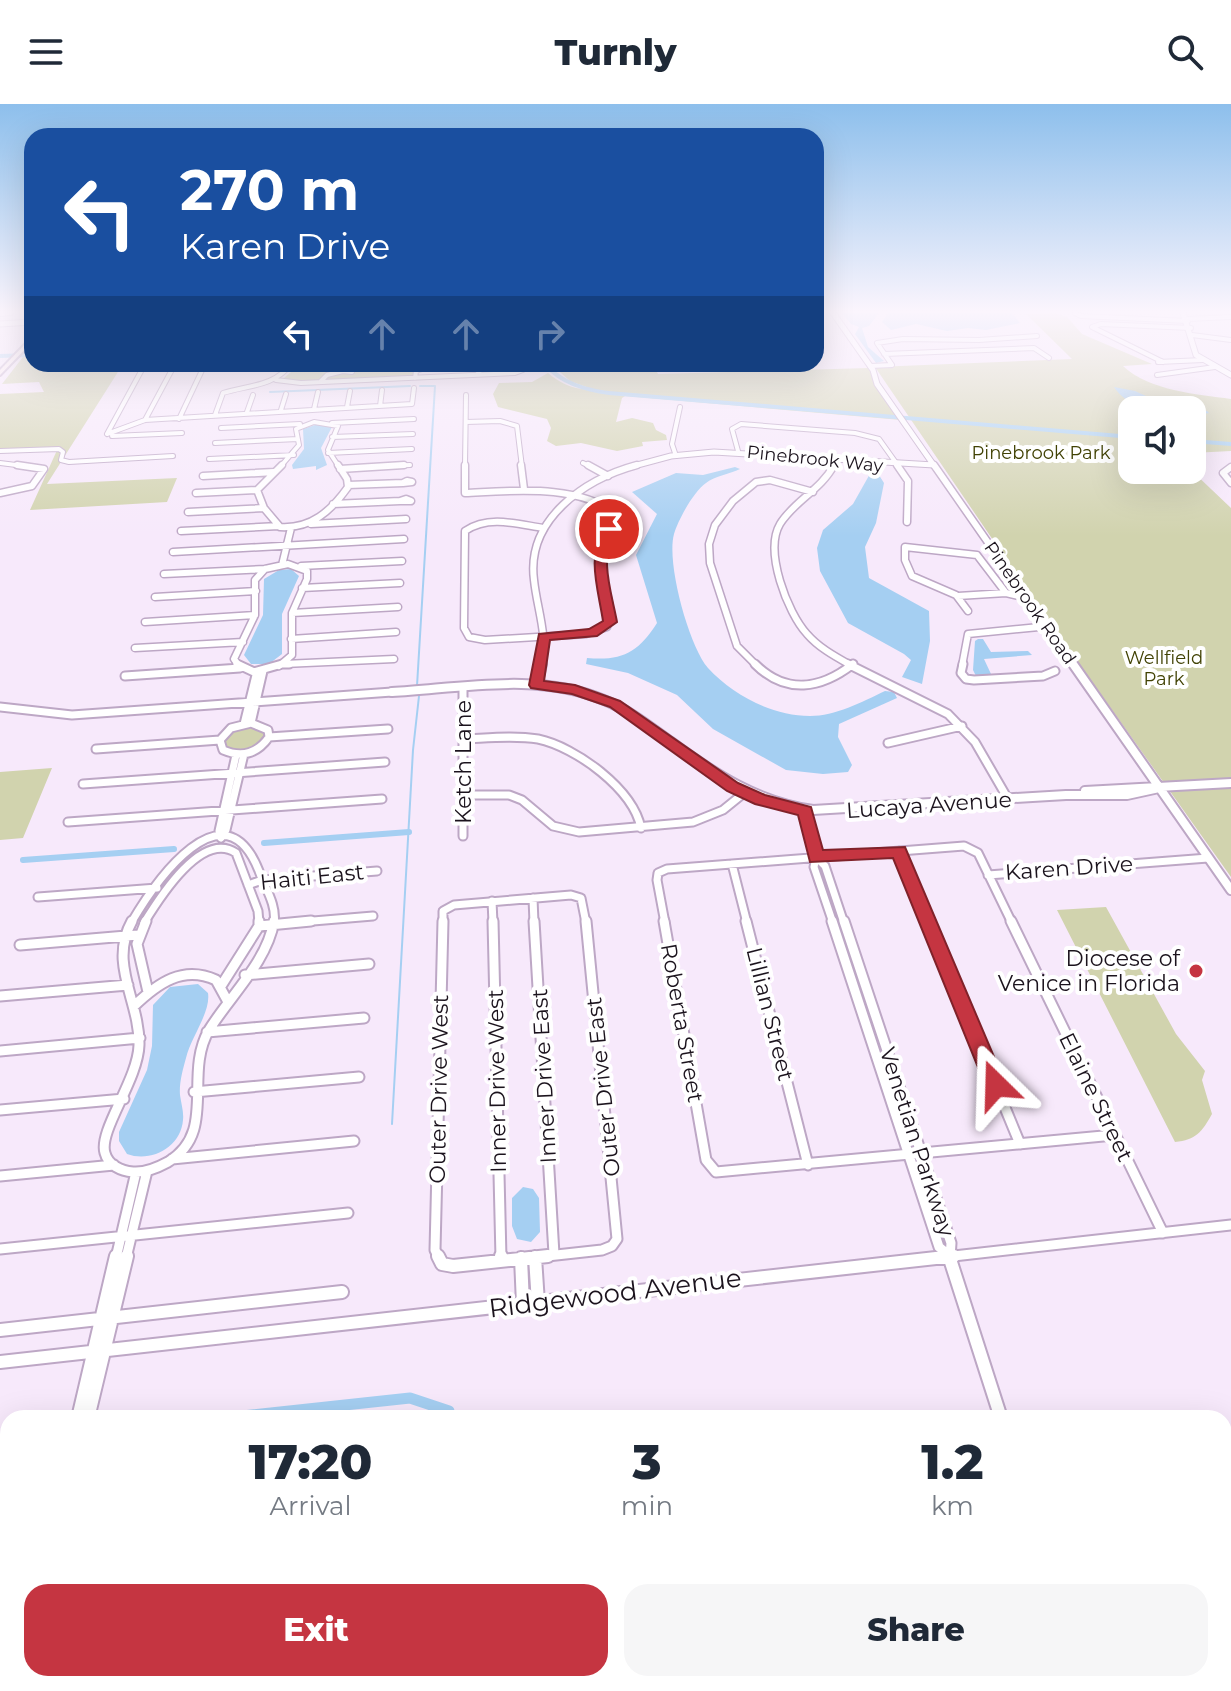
<!DOCTYPE html>
<html lang="en">
<head>
<meta charset="utf-8">
<style>
  :root { --surface:#fff; --page:#f6f6f7; --text:#1f2937; --muted:#747a83; --accent:#c53541 }
  body { margin:0; font-family:Montserrat,sans-serif; background:var(--page); color:var(--text); height:100vh; display:flex; flex-direction:column; font-size:30px; white-space:nowrap }
  * { box-sizing:border-box; margin:0 }
  p { font-size:26px; color:var(--muted) }
  .icon { flex:none; width:44px; height:44px; fill:none; stroke:currentColor; stroke-width:2; stroke-linecap:round; stroke-linejoin:round }
  .map { position:relative; flex:1; overflow:hidden }
  .panel { position:absolute; left:0px; top:1306px; width:1232px; height:282px; display:flex; flex-direction:column; background:var(--surface); border-radius:24px 24px 0 0; box-shadow:0 8px 32px #0002 }
  .panel>* { flex:none }
  .banner { position:absolute; left:24px; top:24px; width:800px; height:244px; border-radius:24px; box-shadow:0 8px 32px #0002; background:#1a4fa0; color:#fff; overflow:hidden }
  .tools { position:absolute; left:1118px; top:292px; display:grid; gap:16px }
  .tools a { display:grid; place-items:center; width:88px; height:88px; border-radius:16px; background:var(--surface); box-shadow:0 8px 32px #0002; font-size:40px }
  .pin { position:absolute; display:grid; place-items:center; width:68px; height:68px; color:#fff; margin:-34px; border:4px solid #fff; border-radius:50%; box-shadow:0 2px 8px #0007 }
  .me { position:absolute; width:88px; margin:-44px; rotate:338deg; stroke-linejoin:round; filter:drop-shadow(0 0 6px #0008) }
  .turn { display:flex; align-items:center; gap:28px; height:168px; padding:0 24px; font-size:36px }
  .turn .icon { width:104px; height:104px; stroke-width:2.5 }
  .turn b { display:block; font-size:56px; line-height:68px }
  .lanes { display:flex; align-items:center; height:76px; padding:0 24px; background:#0003; justify-content:center; gap:40px; direction:ltr }
  .lanes .off { opacity:.35 }
  .eta { display:flex; justify-content:space-evenly; align-items:center; height:136px; text-align:center }
  .eta b { font-size:48px; font-weight:800; line-height:56px }
  .cta { display:flex; gap:16px; margin-top:auto; padding:16px 24px }
  .cta a { flex:1; height:92px; border-radius:24px; background:var(--accent); color:#fff; font-size:32px; font-weight:800; line-height:92px; text-align:center }
  .cta a+a { background:var(--page); color:var(--text) }
  header { display:flex; justify-content:space-between; align-items:center; height:104px; padding:0 24px; background:var(--surface); font-size:36px; font-weight:800 }
  .map>svg:first-child { display:block }
  .green { fill:#d1d3ae }
  .water { fill:#a5cff2 }
  .lines { fill:none; stroke-linecap:round; stroke-linejoin:round }
  .stream-far1 { stroke:#a5cff2; stroke-width:2 }
  .stream { stroke:#a5cff2; stroke-width:3 }
  .canal-far1 { stroke:#a5cff2; stroke-width:6 }
  .canal { stroke:#a5cff2; stroke-width:11 }
  .river { fill:#a5cff2; fill-rule:evenodd }
  .minor-far4-casing { stroke:#bda7c5; stroke-width:6 }
  .minor-far3-casing { stroke:#bda7c5; stroke-width:9 }
  .minor-far2-casing { stroke:#bda7c5; stroke-width:11 }
  .minor-far1-casing { stroke:#bda7c5; stroke-width:13 }
  .minor-casing { stroke:#bda7c5; stroke-width:16 }
  .tertiary-far2-casing { stroke:#bda7c5; stroke-width:7 }
  .tertiary-far1-casing { stroke:#bda7c5; stroke-width:9 }
  .tertiary-casing { stroke:#bda7c5; stroke-width:12 }
  .secondary-casing { stroke:#bda7c5; stroke-width:4 }
  .primary-casing { stroke:#a8838d; stroke-width:4 }
  .minor-far4 { stroke:#fff; stroke-width:4 }
  .minor-far3 { stroke:#fff; stroke-width:6 }
  .minor-far2 { stroke:#fff; stroke-width:7 }
  .minor-far1 { stroke:#fff; stroke-width:9 }
  .minor { stroke:#fff; stroke-width:12 }
  .tertiary-far2 { stroke:#fff; stroke-width:5 }
  .tertiary-far1 { stroke:#fff; stroke-width:6 }
  .tertiary { stroke:#fff; stroke-width:8 }
  .secondary { fill:#fcecef; fill-rule:evenodd }
  .primary { fill:#f8d9df; fill-rule:evenodd }
  .route { fill:#c53541; stroke:#80222a; stroke-width:2 }
  .poi-dot { fill:#c53541; stroke:#fff; stroke-width:3 }
  .labels { text-anchor:middle; dominant-baseline:central; stroke-width:8; stroke-linejoin:round; paint-order:stroke }
  .far-park-label { font-size:18px; fill:#414204; stroke:#fff }
  .far-street-label { font-size:18px; fill:#1b131d; stroke:#fff }
  .street-label { font-size:22px; fill:#1b131d; stroke:#fff }
  .poi-label { font-size:22px; fill:#1b131d; stroke:#fff; text-anchor:end }
  .near-street-label { font-size:26px; fill:#1b131d; stroke:#fff }
</style>
</head>
<body>
<header><svg class="icon" aria-label="menu" viewBox="0 0 24 24"><path d="M4 6h16M4 12h16M4 18h16"/></svg>Turnly<svg class="icon" aria-label="search" viewBox="0 0 24 24"><circle cx="10" cy="10" r="6"/><path d="M15 15l6 6"/></svg></header>
<div class="map">
<svg width="1231" height="1587" viewBox="0 0 1231 1587">
  <rect width="100%" height="100%" fill="#f7e9fb"/>
  <path class="green" d="M1056 209 1067 213 1082 230 1152 260 1123 262C1150 287 1196 290 1231 295V347L1192 349V306H1132V366H1191L1231 404V773L1038 502 875 263 1072 255 1026 210Z
    M23 253 32 255V260H123L47 380 177 374 167 398 30 406 58 344 0 346V290L44 288 39 278 2 280Z
    M292 260H518L521 265 483 269 470 261 422 263 415 266 411 274 322 277 333 269 353 268C335 263 330 272 316 278 307 281 292 277 284 274L291 268 288 267Z
    M551 260H653L658 270 869 264 901 316 625 292 622 294 616 318 632 314 653 319 656 326 666 331 667 336 642 338 643 342 617 347 581 339 556 342 547 337 551 324 547 315 498 303 493 290 499 279 532 278 548 269C559 279 576 287 592 285L570 277Z
    M249 621C257 623 265 624 265 634 251 648 241 649 224 643V633L228 629Z
    M52 664 23 734 0 736V668Z
    M1106 803 1176 930 1205 967 1202 976 1212 1010C1202 1028 1196 1036 1175 1038L1057 806Z"/>
  <path class="water" d="M842 209H879L869 222 862 224 868 243 884 257 876 259 855 230 859 223 851 220Z
    M888 209H1012L1020 219 986 226 968 224 947 227 916 220 891 226 882 218Z
    M1114 283 1135 287 1168 302 1207 307 1209 309 1192 312V306C1161 306 1134 311 1114 283Z
    M318 320 332 323 321 344 327 361 316 366V362L293 365 292 361 304 345 303 325Z
    M735 363 740 365C730 370 715 372 706 379 694 387 678 416 674 430 666 459 689 542 708 564 733 591 772 612 810 612 835 612 862 598 885 587L894 588 897 594 839 620 838 633 852 661 848 668 823 670 786 666 713 625 677 591 628 569 586 560 587 554C622 557 638 549 657 519L636 451 657 410 632 388 676 369 703 371Z
    M871 368H877L884 379 876 419 865 443 869 474 929 507 930 537 922 580 902 573 911 556 904 550 848 519 820 467 817 444 823 426 853 400Z
    M279 466 291 465 299 472 282 510V550L269 560H251L244 551 263 511 264 475Z
    M978 535H983L991 548 1028 547 1032 551 984 555 991 570 976 572 973 566 975 537Z
    M198 880 208 889C211 908 191 933 186 954 183 965 179 979 180 991 181 999 184 1008 183 1016 181 1043 151 1059 127 1050L119 1037V1028L147 966 152 942 153 901 170 883Z
    M523 1083 533 1085 539 1094 540 1128 531 1138 517 1135 512 1122V1094Z"/>
  <g class="lines">
    <path class="stream-far1" d="M270 288 410 282
      M417 582 435 282H420
      M392 1020 413 646 419 592"/>
    <path class="stream" d="M452 1580V1587"/>
    <path class="canal-far1" d="M264 739 409 728
      M23 756 174 745"/>
    <path class="canal" d="M224 1314 410 1294 449 1307 450 1314
      M0 1339 8 1338"/>
    <path class="river" d="M32 249V253L0 254V250Z
      M542 260H548C565 278 586 284 609 287L1132 331V335L609 291C583 287 560 281 542 260Z
      M1192 335 1231 338V342L1192 339Z"/>
    <defs>
      <path id="minor-far4" d="M1075 209 1081 212 1188 217
        M0 210 11 209
        M1187 215 1231 213
        M1192 231 1231 236
        M884 250 1034 244 1049 254
        M1158 258 1203 256
        M1163 258 1092 223 1101 220 1191 224
        M892 261 877 239 903 235 979 236 1037 232
        M870 262 892 261
        M349 266 352 268 343 267Z
        M1157 271 1215 263
        M415 274 416 267C433 261 468 253 480 270
        M276 276 301 279 515 269 523 266 520 260
        M320 278 327 271 343 267
        M380 302 382 286
        M347 303 350 287
        M314 305 318 288
        M281 306 286 290
        M247 308 253 291
        M215 311 223 289C248 281 274 283 291 260
        M179 315 205 260
        M145 316 175 260
        M466 318 500 317 517 322 522 363
        M332 319 414 315
        M221 324 300 320
        M107 330 145 316 412 300 414 284
        M107 330 145 260
        M112 332 182 329
        M332 333 413 330
        M215 339 298 335
        M0 347 59 345 63 348 61 356 69 358 173 352
        M738 347 732 325 741 320 855 329 879 335 899 363
        M328 349 412 345
        M676 352 672 340 680 303
        M209 355 294 351
        M0 359 32 363
        M583 359 591 363
        M280 363 299 341 296 325 314 318 338 322 328 346 339 363
        M369 363 410 361
        M465 363 466 291
        M833 363 837 356"/>
      <path id="minor-far3" d="M282 361 257 386 264 404 280 423C311 425 331 407 348 383L347 375 338 361
        M465 361V389C511 387 581 379 618 412 611 423 602 433 600 446 596 472 617 498 607 523L586 530 485 536 469 533 464 524 465 427C489 411 517 420 543 424
        M521 361 524 385
        M588 361 608 372
        M834 361C821 386 794 397 780 420 764 447 787 508 807 530 819 544 836 553 852 562
        M897 361 908 377 907 418
        M1231 363 1223 369 1231 379
        M340 365 404 361
        M203 372 274 368
        M407 377 412 378 403 379Z
        M348 381 403 379
        M0 389 32 382 44 365 17 361
        M196 389 257 386
        M406 395 411 397H400Z
        M333 400 400 397
        M188 408 264 404
        M311 420 406 415
        M181 427 279 422
        M173 448 404 435
        M282 461 291 424
        M301 462 402 457
        M265 465 288 460 307 467V475L292 509V551L279 562
        M164 470 265 465
        M302 484 400 479
        M958 492 1006 489 1027 494
        M155 493 256 487
        M968 507 956 491 912 472 905 456V443L977 451 1006 489
        M292 509 398 503
        M145 518 255 511
        M291 535 396 528
        M135 544 243 538
        M284 560 394 555
        M239 562 234 555 255 511V476L265 465
        M757 562 737 542 710 459 709 440 715 421 733 397 756 378 770 376 813 388
        M962 562 968 530 1039 523 1044 519"/>
      <path id="minor-far2" d="M237 560 254 568 282 560
        M284 560H289
        M755 560C786 591 821 585 853 560
        M848 560 948 610 975 638 1008 695
        M963 560 961 569 966 575 974 576 1043 572 1055 567
        M125 572 240 564
        M463 584V732
        M0 603 72 611 392 588
        M251 619 268 626 269 633C257 650 242 654 223 646L220 636 231 624Z
        M251 619 263 567
        M244 620 257 567
        M269 633 388 625
        M464 635C488 634 514 631 538 635 576 643 633 685 641 724
        M888 639 962 622
        M96 645 220 636
        M83 680 385 658
        M463 691H509L522 696 553 722 579 728 693 718 723 706 744 689
        M805 707 816 753 814 763 833 819
        M68 718 382 695
        M221 732 219 727 236 651
        M221 734 226 726 244 650
        M899 747 929 819
        M816 753 825 762 844 819
        M732 760 747 819
        M988 771 1208 754
        M248 781 262 776 377 767
        M38 793 157 784
        M533 794 534 819
        M492 797 493 819
        M131 819C155 778 224 678 259 767 265 784 277 801 274 819
        M144 819C160 793 202 726 236 749L258 807 259 819
        M289 819 373 812
        M443 819V807L454 801 571 791 581 794 586 819
        M665 819 657 776 658 769 667 765 964 742 978 749 1012 819"/>
      <path id="minor-far1" d="M132 817C108 860 140 897 139 941 138 976 98 1027 105 1049 108 1061 121 1067 133 1068 145 1069 157 1064 168 1058 218 1028 183 971 209 926 230 892 267 858 274 817
        M146 817 137 840 148 888
        M493 817 501 1154
        M534 817 554 1150
        M664 817 706 1056 716 1068 1114 1031
        M746 817 808 1061
        M832 817 939 1143 949 1151
        M844 817 951 1139 950 1154
        M928 817 1020 1040
        M1011 817 1163 1129
        M259 822 311 817
        M20 841 138 831
        M245 871 369 860
        M221 882 259 822V817
        M0 892 128 881
        M134 902C158 879 183 861 216 876L227 896
        M207 928 364 914
        M0 947 140 934
        M194 988 359 973
        M0 1006 124 995
        M172 1055 354 1037
        M0 1072 114 1061
        M0 1145 348 1109
        M116 1154 136 1068
        M126 1154 147 1067
        M439 1154 435 1146 443 817
        M529 1154 602 1146 612 1142 617 1135 586 817
        M936 1154 1231 1121"/>
      <path id="minor" d="M438 1152 442 1160 453 1162 548 1152
        M501 1152V1156
        M949 1152 1001 1314
        M535 1153 538 1199
        M521 1154 523 1200
        M0 1226 342 1188
        M0 1258 954 1152
        M78 1314 116 1152
        M88 1314 127 1152
        M1224 1566 1231 1565
        M368 1580V1587
        M540 1580V1587
        M1075 1587 1126 1580"/>
      <path id="tertiary-far2" d="M833 209 873 266 877 280 935 363
        M1183 209 1196 251 1231 271
        M0 220 32 218
        M630 363 671 352 714 348 934 361"/>
      <path id="tertiary-far1" d="M934 361 1074 562
        M542 562C548 531 537 505 534 476 526 415 585 375 637 361"/>
      <path id="tertiary" d="M1073 560 1231 786
        M537 581 542 560
        M392 588C461 584 538 568 604 596 629 606 650 623 671 638 716 671 757 698 813 706L1066 691H1127L1159 684
        M1085 687 1231 679"/>
      <path id="secondary" d="M32 233V238L0 271V266Z"/>
      <path id="primary" d="M1231 1329V1347L1224 1348V1330Z
        M1231 1355V1373L1224 1374V1356Z
        M8 1477V1497L0 1498V1478Z
        M8 1508V1528L0 1529V1509Z"/>
    </defs>
    <use href="#minor-far4" class="minor-far4-casing"/>
    <use href="#minor-far3" class="minor-far3-casing"/>
    <use href="#minor-far2" class="minor-far2-casing"/>
    <use href="#minor-far1" class="minor-far1-casing"/>
    <use href="#minor" class="minor-casing"/>
    <use href="#tertiary-far2" class="tertiary-far2-casing"/>
    <use href="#tertiary-far1" class="tertiary-far1-casing"/>
    <use href="#tertiary" class="tertiary-casing"/>
    <use href="#secondary" class="secondary-casing"/>
    <use href="#primary" class="primary-casing"/>
    <use href="#minor-far4" class="minor-far4"/>
    <use href="#minor-far3" class="minor-far3"/>
    <use href="#minor-far2" class="minor-far2"/>
    <use href="#minor-far1" class="minor-far1"/>
    <use href="#minor" class="minor"/>
    <use href="#tertiary-far2" class="tertiary-far2"/>
    <use href="#tertiary-far1" class="tertiary-far1"/>
    <use href="#tertiary" class="tertiary"/>
    <use href="#secondary" class="secondary"/>
    <use href="#primary" class="primary"/>
  </g>
  <linearGradient id="sky" x2="0" y2="1"><stop stop-color="#8dbfec"/><stop offset="0.48" stop-color="#fbf5fd"/><stop offset="1" stop-color="#fbf5fd" stop-opacity="0"/></linearGradient>
  <rect width="1231" height="432" fill="url(#sky)"/>
  <path class="route" d="M609 421 615 425C599 455 611 486 617 518L597 532 550 536 544 577 575 581 620 597 738 679 765 691 811 703 823 746 905 743 1006 981 1003 988 996 991 988 988 893 754 810 758 798 711 755 700 727 687 610 603 572 590 531 584 529 581 539 530 589 525 603 517C598 484 586 452 605 422Z"/>
  <circle class="poi-dot" cx="1196" cy="867" r="8"/>
  <g class="labels">
    <g class="far-park-label">
      <text x="1041" y="349">Pinebrook Park</text>
      <text x="1164" y="554">Wellfield<tspan x="1164" dy="21">Park</tspan></text>
    </g>
    <g class="far-street-label">
      <text transform="translate(815 355) rotate(6)">Pinebrook Way</text>
      <text transform="translate(1030 499) rotate(55)">Pinebrook Road</text>
    </g>
    <g class="street-label">
      <text transform="translate(463 658) rotate(-90)">Ketch Lane</text>
      <text transform="translate(929 701) rotate(-4)">Lucaya Avenue</text>
      <text transform="translate(1069 764) rotate(-4)">Karen Drive</text>
      <text transform="translate(312 773) rotate(-6)">Haiti East</text>
      <text transform="translate(770 910) rotate(76)">Lillian Street</text>
      <text transform="translate(682 919) rotate(80)">Roberta Street</text>
      <text transform="translate(544 972) rotate(-93)">Inner Drive East</text>
      <text transform="translate(497 977) rotate(-91)">Inner Drive West</text>
      <text transform="translate(603 983) rotate(-96)">Outer Drive East</text>
      <text transform="translate(439 985) rotate(-89)">Outer Drive West</text>
      <text transform="translate(1096 993) rotate(64)">Elaine Street</text>
      <text transform="translate(917 1038) rotate(72)">Venetian Parkway</text>
    </g>
    <g class="poi-label">
      <text x="1180" y="854">Diocese of<tspan x="1180" dy="25">Venice in Florida</tspan></text>
    </g>
    <g class="near-street-label">
      <text transform="translate(615 1189) rotate(-7)">Ridgewood Avenue</text>
    </g>
  </g>
</svg>
<div class="tools">
<a><svg class="icon" aria-label="sound" viewBox="0 0 24 24"><path d="M4 9h4l5-4v14l-5-4H4zM17 9q2 3 0 6"/></svg></a>
</div>
<div class="pin" style="left:609px;top:425px;background:#d93025"><svg class="icon" aria-label="arrive" viewBox="0 0 24 24"><path d="M6 21V4h12l-3 4 3 4H6"/></svg></div>
<svg class="me" style="left:996px;top:981px" viewBox="-20 -20 40 40"><path d="M0-17L14 15 0 8-14 15z" fill="#c53541" stroke="#fff" stroke-width="4"/></svg>
<div class="banner">
<div class="turn"><svg class="icon" aria-label="left" viewBox="0 0 24 24"><path d="M17 20v-9H6M10 6l-5 5 5 5"/></svg><div><b>270 m</b>Karen Drive</div></div>
<div class="lanes"><svg class="icon" aria-label="left" viewBox="0 0 24 24"><path d="M17 20v-9H6M10 6l-5 5 5 5"/></svg><svg class="icon off" aria-label="ahead" viewBox="0 0 24 24"><path d="M12 20V5M6 11l6-6 6 6"/></svg><svg class="icon off" aria-label="ahead" viewBox="0 0 24 24"><path d="M12 20V5M6 11l6-6 6 6"/></svg><svg class="icon off" aria-label="right" viewBox="0 0 24 24"><path d="M7 20v-9h11M14 6l5 5-5 5"/></svg></div>
</div>
<section class="panel">
<div class="eta">
<div><b>17:20</b><p>Arrival</p></div>
<div><b>3</b><p>min</p></div>
<div><b>1.2</b><p>km</p></div>
</div>
<div class="cta"><a>Exit</a><a>Share</a></div>
</section>
</div>
</body>
</html>
